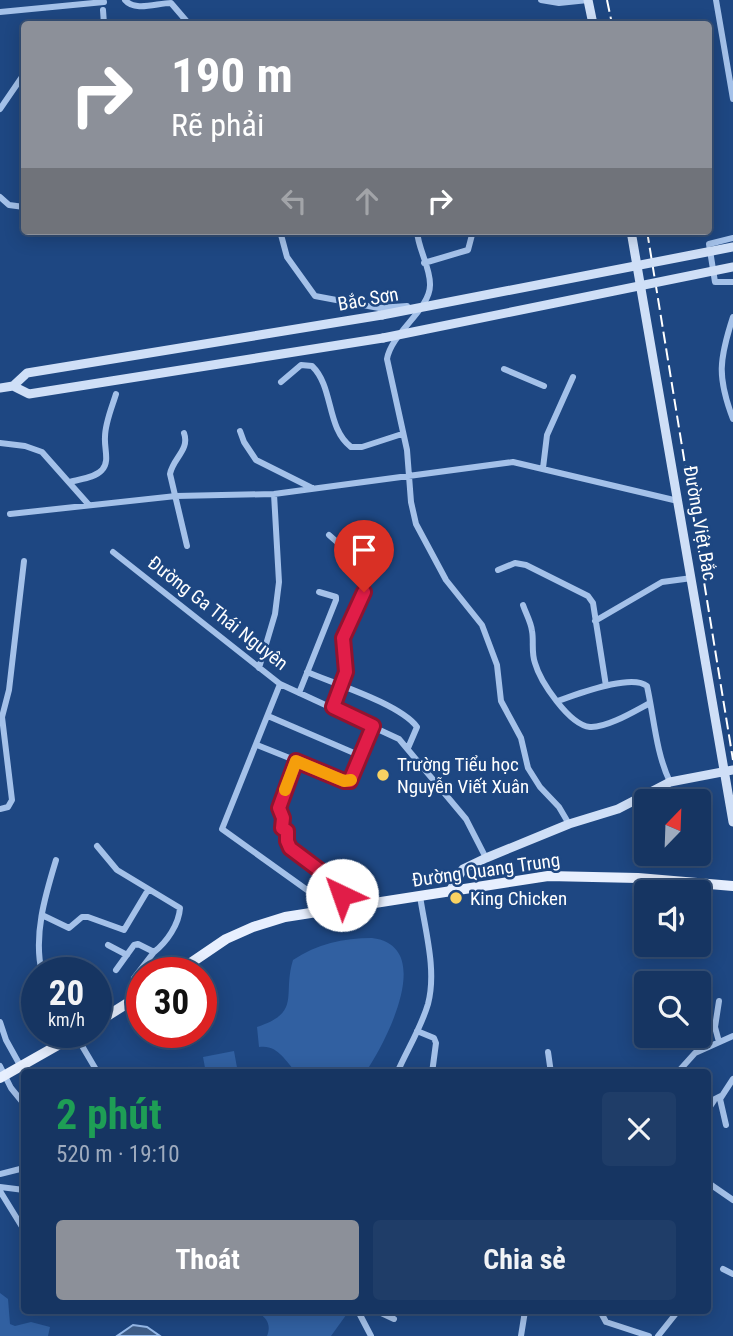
<!DOCTYPE html>
<html lang="vi">
<head>
<meta charset="utf-8">
<style>
  :root { --surface:#163562; --page:#1f3d68; --text:#f1f3f6; --muted:#9eabbe; --line:#355077; --accent:#8c9099 }
  body { margin:0; font-family:"Roboto Condensed",sans-serif; background:var(--page); color:var(--text); height:100vh; display:flex; flex-direction:column; font-size:26px; white-space:nowrap }
  * { box-sizing:border-box; margin:0 }
  p { font-size:23px; color:var(--muted) }
  .icon { flex:none; width:38px; height:38px; fill:none; stroke:currentColor; stroke-width:2; stroke-linecap:round; stroke-linejoin:round }
  .map { position:relative; flex:1; overflow:hidden }
  .drawer { position:absolute; left:21px; top:1069px; width:690px; height:245px; display:flex; flex-direction:column; background:var(--surface); border-radius:7px; box-shadow:0 4px 18px #0003,0 0 0 2px var(--line) }
  .drawer>* { flex:none }
  .hud { position:absolute; left:21px; top:21px; width:691px; height:214px; border-radius:7px; box-shadow:0 4px 18px #0003,0 0 0 2px var(--line); background:#8c9099; color:#fff; overflow:hidden }
  .needle { width:46px; rotate:23deg }
  .controls { position:absolute; left:634px; top:789px; display:grid; gap:14px }
  .controls a { display:grid; place-items:center; width:77px; height:77px; border-radius:7px; background:var(--surface); box-shadow:0 4px 18px #0003,0 0 0 2px var(--line); font-size:35px }
  .speed { position:absolute; left:21px; top:957px; display:flex; gap:14px; font-size:35px; font-weight:700; text-align:center }
  .speed>* { display:grid; place-content:center; width:91px; height:91px; border-radius:50%; background:var(--surface); box-shadow:0 4px 18px #0003,0 0 0 2px var(--line); line-height:1 }
  .speed small { font-size:18px; font-weight:400 }
  .speed .limit { border:10px solid #d22; background:#fff; color:#111 }
  .pin { position:absolute; display:grid; place-items:center; width:60px; height:60px; color:#fff; margin:-72px -30px; border-radius:50% 50% 50% 0; rotate:-45deg; box-shadow:0 0 7px #0007 }
  .pin .icon { rotate:45deg }
  .me { position:absolute; width:77px; margin:-38px; rotate:318deg; stroke-linejoin:round; filter:drop-shadow(0 0 5px #0008) }
  .turn { display:flex; align-items:center; gap:24px; height:147px; padding:0 35px; font-size:32px }
  .turn .icon { width:91px; height:91px; stroke-width:2.5 }
  .turn b { display:block; font-size:49px; line-height:60px }
  .lanes { display:flex; align-items:center; height:66px; padding:0 35px; background:#0003; justify-content:center; gap:35px; direction:ltr }
  .lanes .off { opacity:.35 }
  .round { display:grid; place-items:center; flex:none; width:74px; height:74px; border-radius:7px; background:var(--page) }
  .overview { display:flex; align-items:center; justify-content:space-between; height:119px; padding:0 35px }
  h1 { font-size:42px; font-weight:700; line-height:52px; color:#1e9e55 }
  .action { display:flex; gap:14px; margin-top:auto; padding:14px 35px }
  .action a { flex:1; height:80px; border-radius:7px; background:var(--accent); color:#fff; font-size:28px; font-weight:700; line-height:80px; text-align:center }
  .action a+a { background:var(--page); color:var(--text) }
  .map>svg:first-child { display:block }
  .green { fill:#3160a1 }
  .water { fill:#3f5e89; stroke:#97bbeb; stroke-width:2 }
  .lines { fill:none; stroke-linecap:round; stroke-linejoin:round }
  .street { stroke:#a4c1e9; stroke-width:6 }
  .secondary { stroke:#cfdff7; stroke-width:9 }
  .primary { stroke:#e7effe; stroke-width:10 }
  .rail { stroke:#fff; stroke-width:2; stroke-dasharray:12 5; stroke-linecap:butt }
  .secondary-bridge { stroke:#cfdff7; stroke-width:9 }
  .route-casing { stroke:#92132f; stroke-width:18 }
  .route { stroke:#e11d48; stroke-width:12 }
  .slow { stroke:#f59e0b; stroke-width:12 }
  .poi-dot { fill:#f9d262; stroke:#1e4782; stroke-width:2.5 }
  .labels { text-anchor:middle; dominant-baseline:central; stroke-width:5; stroke-linejoin:round; paint-order:stroke }
  .street-label { font-size:19px; fill:#fff; stroke:#1e4782 }
  .poi-label { font-size:19px; fill:#fff; stroke:#1e4782; text-anchor:start }
</style>
</head>
<body>
<div class="map">
<svg width="733" height="1336" viewBox="0 0 733 1336">
  <rect width="100%" height="100%" fill="#1e4782"/>
  <path class="green" d="M372 938C437 946 385 1044 365 1073L348 1069 346 1073H297C285 1061 278 1044 259 1047L257 1027C302 1012 282 996 293 960 317 944 343 938 372 938Z
    M234 1051 238 1073H206L203 1057Z
    M0 1293 8 1299 10 1324 15 1326 31 1322 50 1327 48 1336H0Z
    M259 1311H349L331 1336H267C271 1326 268 1318 258 1313Z"/>
  <path class="water" d="M133 1325 147 1327 160 1336H117Z"/>
  <g class="lines">
    <path class="street" d="M125 0C135 12 157 3 171 3L189 24
      M541 0 559 3 588 0
      M716 0 733 99
      M103 10 104 24
      M0 12 104 2
      M0 109 24 74
      M0 197 9 205 24 207
      M280 231 287 257 315 296 379 308 407 306
      M417 231C418 249 430 266 430 284 431 309 391 333 387 359L407 450 411 502 416 524 446 580 482 625 497 665 501 701 521 738 528 768 540 787 559 807 569 824
      M733 238 709 244 715 282H733
      M424 263 468 250 473 231
      M733 317C719 360 717 377 733 419
      M504 369 544 386
      M281 382 301 365 312 366C334 387 326 428 351 447H362L402 434
      M240 431 244 442 256 460 312 488
      M184 433C190 450 173 458 170 474L187 546
      M0 443 25 446 42 452 89 505
      M543 468 547 435 573 377
      M70 482C79 479 95 478 102 470 110 462 104 448 105 437 105 423 112 407 116 394
      M10 514 176 496 274 494 513 462 678 501
      M329 535 371 572V577L343 638 346 672 333 707
      M113 552 280 684 399 739 466 819 486 858
      M498 570 515 563 526 565 588 596 593 603 606 686
      M523 605C526 614 531 622 532 631 534 641 531 652 535 663 540 681 569 725 590 727 607 728 635 711 650 703
      M595 621 662 582 692 578
      M259 668 275 614 279 582 274 494
      M307 672C335 684 400 704 417 727L408 748
      M280 684 222 829 335 910
      M299 693 336 600V597L319 592
      M557 701C576 695 631 673 647 686 654 718 656 753 670 782
      M268 716 361 756
      M257 745 347 781 352 778 373 726
      M296 761 279 808 283 818 282 828 287 831V844L290 848 331 877 341 891 337 909
      M0 809 8 807 12 800 2 717 9 690 24 561
      M97 846 117 870 180 908C179 924 167 942 154 952L138 944 134 945 116 970
      M42 915 69 928 82 917H88L124 930 148 890
      M108 945 127 955
      M42 973C33 936 45 896 56 860
      M134 978 154 952
      M0 1022 6 1040 21 1067
      M417 1031 434 1038 436 1043 432 1073
      M75 1034 98 1073
      M719 1042 715 1027 719 1001
      M548 1052 551 1073
      M0 1066 11 1088 24 1104
      M397 1073C407 1050 421 1028 428 1004 437 970 425 930 420 896
      M677 1073 695 1053 733 1036
      M707 1111 715 1099 721 1096
      M726 1125 720 1099 733 1079
      M0 1174 24 1168
      M707 1182 733 1200
      M0 1187 24 1190
      M0 1191 24 1230
      M723 1269 733 1274
      M358 1311 371 1336
      M377 1311 394 1319
      M600 1311 606 1322 649 1336
      M521 1336 525 1311
      M658 1336 678 1311"/>
    <path class="secondary" d="M588 0 593 24
      M631 231 733 822
      M13 386 29 394 383 338
      M0 388 13 386 27 373 382 315
      M450 891 463 869 486 858 569 824 618 809 670 782 733 770"/>
    <path class="primary" d="M176 973 226 939 253 927 285 917 548 876 638 878 733 886
      M96 1023 142 994
      M0 1078 81 1032"/>
    <path class="rail" d="M607 0 612 24
      M647 231 733 760"/>
    <path class="secondary-bridge" d="M382 315 733 247
      M383 338 733 267"/>
  </g>
  <g class="lines">
    <defs>
      <path id="route" d="M342 895 334 881 290 848 287 841V831L282 828 283 818 279 808 296 761 344 781H350L373 726 333 707 346 672 343 638 364 592"/>
    </defs>
    <use href="#route" class="route-casing"/>
    <use href="#route" class="route"/>
    <path class="slow" d="M285 790 296 761 344 781 351 780"/>
  </g>
  <g class="poi-dot">
    <circle cx="383" cy="775" r="7"/>
    <circle cx="456" cy="898" r="7"/>
  </g>
  <g class="labels">
    <g class="street-label">
      <text transform="translate(368 299) rotate(-10)">Bắc Sơn</text>
      <text transform="translate(700 523) rotate(80)">Đường Việt Bắc</text>
      <text transform="translate(218 613) rotate(38)">Đường Ga Thái Nguyên</text>
      <text transform="translate(486 870) rotate(-8)">Đường Quang Trung</text>
    </g>
    <g class="poi-label">
      <text x="397" y="764">Trường Tiểu học<tspan x="397" dy="22">Nguyễn Viết Xuân</tspan></text>
      <text x="470" y="898">King Chicken</text>
    </g>
  </g>
</svg>
<div class="controls">
<a><svg class="needle" viewBox="-14 -14 28 28"><path d="M0-13l5 13h-10z" fill="#e53935"/><path d="M0 13l5-13h-10z" fill="#9eabbe"/></svg></a>
<a><svg class="icon" aria-label="sound" viewBox="0 0 24 24"><path d="M4 9h4l5-4v14l-5-4H4zM17 9q2 3 0 6"/></svg></a>
<a><svg class="icon" aria-label="search" viewBox="0 0 24 24"><circle cx="10" cy="10" r="6"/><path d="M15 15l6 6"/></svg></a>
</div>
<div class="speed"><div>20<small>km/h</small></div><div class="limit">30</div></div>
<div class="pin" style="left:364px;top:592px;background:#d93025"><svg class="icon" aria-label="arrive" viewBox="0 0 24 24"><path d="M6 21V4h12l-3 4 3 4H6"/></svg></div>
<svg class="me" style="left:342px;top:895px" viewBox="-20 -20 40 40"><circle r="19" fill="#fff"/><path d="M0-13L10 11 0 6-10 11z" fill="#e11d48"/></svg>
<div class="hud">
<div class="turn"><svg class="icon" aria-label="right" viewBox="0 0 24 24"><path d="M7 20v-9h11M14 6l5 5-5 5"/></svg><div><b>190 m</b>Rẽ phải</div></div>
<div class="lanes"><svg class="icon off" aria-label="left" viewBox="0 0 24 24"><path d="M17 20v-9H6M10 6l-5 5 5 5"/></svg><svg class="icon off" aria-label="ahead" viewBox="0 0 24 24"><path d="M12 20V5M6 11l6-6 6 6"/></svg><svg class="icon" aria-label="right" viewBox="0 0 24 24"><path d="M7 20v-9h11M14 6l5 5-5 5"/></svg></div>
</div>
<section class="drawer">
<div class="overview"><div><h1>2 phút</h1><p>520 m · 19:10</p></div><a class="round"><svg class="icon" aria-label="close" viewBox="0 0 24 24"><path d="M6 6l12 12M18 6L6 18"/></svg></a></div>
<div class="action"><a>Thoát</a><a>Chia sẻ</a></div>
</section>
</div>
</body>
</html>
